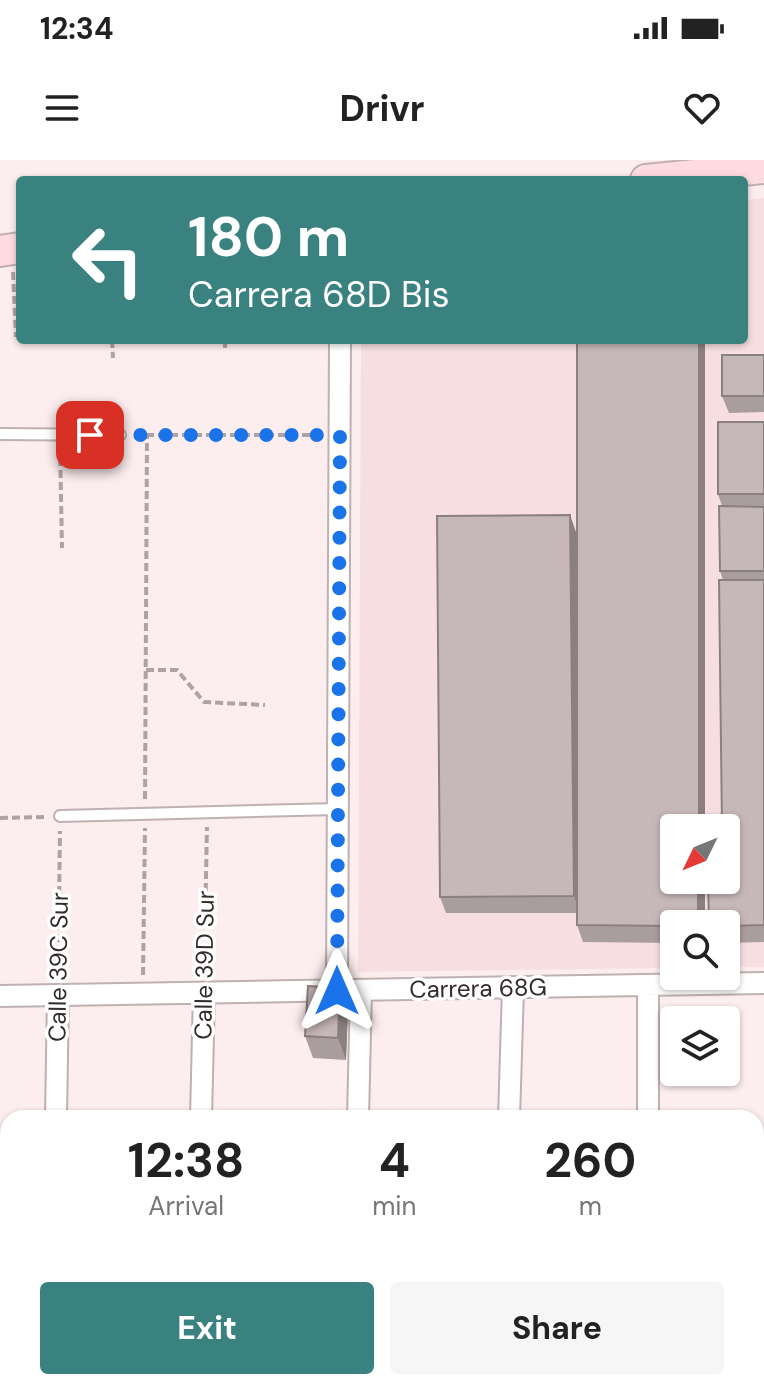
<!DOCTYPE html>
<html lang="en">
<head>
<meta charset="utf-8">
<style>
  :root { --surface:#fff; --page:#f6f6f6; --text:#222; --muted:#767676; --accent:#3a8280 }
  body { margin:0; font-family:"DM Sans",sans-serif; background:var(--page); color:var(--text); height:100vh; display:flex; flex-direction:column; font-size:30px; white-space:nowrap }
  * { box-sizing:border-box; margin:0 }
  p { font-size:26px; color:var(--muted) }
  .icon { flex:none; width:44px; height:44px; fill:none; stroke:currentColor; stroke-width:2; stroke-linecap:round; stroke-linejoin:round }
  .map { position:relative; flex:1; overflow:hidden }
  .sheet { position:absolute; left:0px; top:950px; width:764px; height:280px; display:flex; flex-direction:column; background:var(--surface); border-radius:24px 24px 0 0; box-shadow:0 2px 6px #0004 }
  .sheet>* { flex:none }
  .hud { position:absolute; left:16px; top:16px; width:732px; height:168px; border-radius:8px; box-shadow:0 2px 6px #0004; background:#3a8280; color:#fff; overflow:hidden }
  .needle { width:52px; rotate:227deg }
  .controls { position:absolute; left:660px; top:654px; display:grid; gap:16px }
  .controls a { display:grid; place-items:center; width:80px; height:80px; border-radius:8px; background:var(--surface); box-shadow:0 2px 6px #0004; font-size:40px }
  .pin { position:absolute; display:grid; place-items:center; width:68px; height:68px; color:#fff; margin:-34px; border-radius:16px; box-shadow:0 4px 12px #0006 }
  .me { position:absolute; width:88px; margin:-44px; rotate:0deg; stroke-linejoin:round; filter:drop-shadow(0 0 6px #0008) }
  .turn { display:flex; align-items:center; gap:28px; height:168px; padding:0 40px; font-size:36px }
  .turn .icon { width:104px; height:104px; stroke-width:2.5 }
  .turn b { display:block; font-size:56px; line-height:68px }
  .eta { display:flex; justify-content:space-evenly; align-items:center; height:136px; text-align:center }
  .eta b { font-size:48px; font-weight:700; line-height:56px }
  .button { display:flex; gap:16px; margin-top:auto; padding:16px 40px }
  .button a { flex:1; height:92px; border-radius:8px; background:var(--accent); color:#fff; font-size:32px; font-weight:700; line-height:92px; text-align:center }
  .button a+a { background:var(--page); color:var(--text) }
  .status { display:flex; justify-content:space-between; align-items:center; height:56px; padding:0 40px; background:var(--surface); direction:ltr }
  .status svg { height:22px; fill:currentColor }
  header { display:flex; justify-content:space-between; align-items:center; height:104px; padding:0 40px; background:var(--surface); font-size:36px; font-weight:700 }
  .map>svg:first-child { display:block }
  .built { fill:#f7dfe1; fill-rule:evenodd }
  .green { fill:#fcbcc2 }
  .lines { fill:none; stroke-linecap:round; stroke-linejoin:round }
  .lane-casing { stroke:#bfb0b1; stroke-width:14 }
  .street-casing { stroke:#bfb0b1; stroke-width:24 }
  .secondary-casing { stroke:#bfb0b1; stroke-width:34 }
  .path { stroke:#aea3a4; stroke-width:4; stroke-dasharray:8 4; stroke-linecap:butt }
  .lane { stroke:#fff; stroke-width:10 }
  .street { stroke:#fff; stroke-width:20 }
  .secondary { stroke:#fedbe0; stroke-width:30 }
  .wall { fill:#aa9d9e }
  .shaded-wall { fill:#8b8081 }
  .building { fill:#c6b7b8; stroke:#8b8081; stroke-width:2 }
  .route { stroke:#1a73e8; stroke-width:14; stroke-dasharray:0 25.2 }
  .labels { text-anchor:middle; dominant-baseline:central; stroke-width:7; stroke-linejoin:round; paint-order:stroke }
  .street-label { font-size:24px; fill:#312b2c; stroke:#fff }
</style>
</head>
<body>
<div class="status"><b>12:34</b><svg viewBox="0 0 49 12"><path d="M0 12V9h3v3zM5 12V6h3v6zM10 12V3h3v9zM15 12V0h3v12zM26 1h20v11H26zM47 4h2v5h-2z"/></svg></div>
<header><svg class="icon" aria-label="menu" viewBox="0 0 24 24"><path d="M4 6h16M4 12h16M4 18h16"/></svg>Drivr<svg class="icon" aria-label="heart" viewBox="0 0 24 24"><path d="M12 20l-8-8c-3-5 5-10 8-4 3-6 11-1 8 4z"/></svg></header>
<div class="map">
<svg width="764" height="1230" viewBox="0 0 764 1230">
  <rect width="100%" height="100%" fill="#fcedee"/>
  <path class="built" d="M764 38V807H726V764H674V808L358 812 361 180H744V40ZM674 668H726V720H674Z"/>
  <path class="green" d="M147 1222H277V1230H147Z"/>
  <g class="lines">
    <defs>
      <path id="lane" d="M0 274 120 275
        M60 656 338 649"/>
      <path id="street" d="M337 831 340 180
        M0 836 764 823
        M56 958 58 835
        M201 958 204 833
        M358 958 361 830
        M509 958 513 828
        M648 958V825
        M756 985H764
        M351 1230V1222
        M501 1230V1222
        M646 1230 647 1222
        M718 1230V1222"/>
      <path id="secondary" d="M646 20 764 8
        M0 91 20 88"/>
    </defs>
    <use href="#lane" class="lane-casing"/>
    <use href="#street" class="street-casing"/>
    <use href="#secondary" class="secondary-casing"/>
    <path class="path" d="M13 112 16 177
      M112 180 113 198
      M225 180V190
      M134 275H321
      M60 286 62 388
      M146 510H177L204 542 265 545
      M145 639 147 275
      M0 658 46 657
      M143 815 145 668
      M204 815 207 667
      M58 818 60 671
      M23 1230V1222
      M98 1230 99 1222
      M195 1230V1222"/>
    <use href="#lane" class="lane"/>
    <use href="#street" class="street"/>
    <use href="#secondary" class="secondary"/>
  </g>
  <path class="wall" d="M577 180H705V668L674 720H705V764H674V783L583 782 577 765V753H446L440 737 576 372 577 461Z
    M764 195V252L729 253 722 236Z
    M764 262V782L726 783 723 420 720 411 722 346 718 334Z
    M348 849 346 900 313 898 305 876Z"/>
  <path class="shaded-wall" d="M699 180H705V668H699Z
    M570 355 576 372 580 753 574 736Z
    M698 720H705V764H698Z
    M340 828 348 849 346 900 338 878Z"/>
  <path class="building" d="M577 180H699V668H674V720H698V764H674V766L577 765Z
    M722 195H764V236H722Z
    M718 262H764V334H718Z
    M719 346 764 347V411H720Z
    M570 355 574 736 440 737 437 356Z
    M719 420H764V765L726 766V764H709L708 720H726V668H722Z
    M308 826 340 828 338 878 305 876Z"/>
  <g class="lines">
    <path class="route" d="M90 275H340L337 831"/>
  </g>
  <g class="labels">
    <g class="street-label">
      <text transform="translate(204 805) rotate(-89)">Calle 39D Sur</text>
      <text transform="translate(58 807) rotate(-89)">Calle 39C Sur</text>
      <text transform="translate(478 828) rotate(-1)">Carrera 68G</text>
    </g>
  </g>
</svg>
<div class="controls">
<a><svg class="needle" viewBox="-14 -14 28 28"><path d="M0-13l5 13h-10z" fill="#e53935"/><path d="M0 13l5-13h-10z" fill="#767676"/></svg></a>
<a><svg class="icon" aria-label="search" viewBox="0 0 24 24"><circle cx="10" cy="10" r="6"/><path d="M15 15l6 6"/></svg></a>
<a><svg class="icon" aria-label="layers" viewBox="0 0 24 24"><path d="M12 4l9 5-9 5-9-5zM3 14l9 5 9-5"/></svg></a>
</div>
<div class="pin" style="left:90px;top:275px;background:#d93025"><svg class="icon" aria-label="arrive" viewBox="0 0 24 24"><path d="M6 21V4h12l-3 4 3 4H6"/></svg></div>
<svg class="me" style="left:337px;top:831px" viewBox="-20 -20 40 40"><path d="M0-17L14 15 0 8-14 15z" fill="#1a73e8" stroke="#fff" stroke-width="4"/></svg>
<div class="hud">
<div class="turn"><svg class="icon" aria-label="left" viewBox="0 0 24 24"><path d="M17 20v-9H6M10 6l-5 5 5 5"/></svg><div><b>180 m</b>Carrera 68D Bis</div></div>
</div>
<section class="sheet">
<div class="eta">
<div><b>12:38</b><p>Arrival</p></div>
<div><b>4</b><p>min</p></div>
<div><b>260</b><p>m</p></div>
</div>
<div class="button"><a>Exit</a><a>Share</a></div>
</section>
</div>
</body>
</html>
